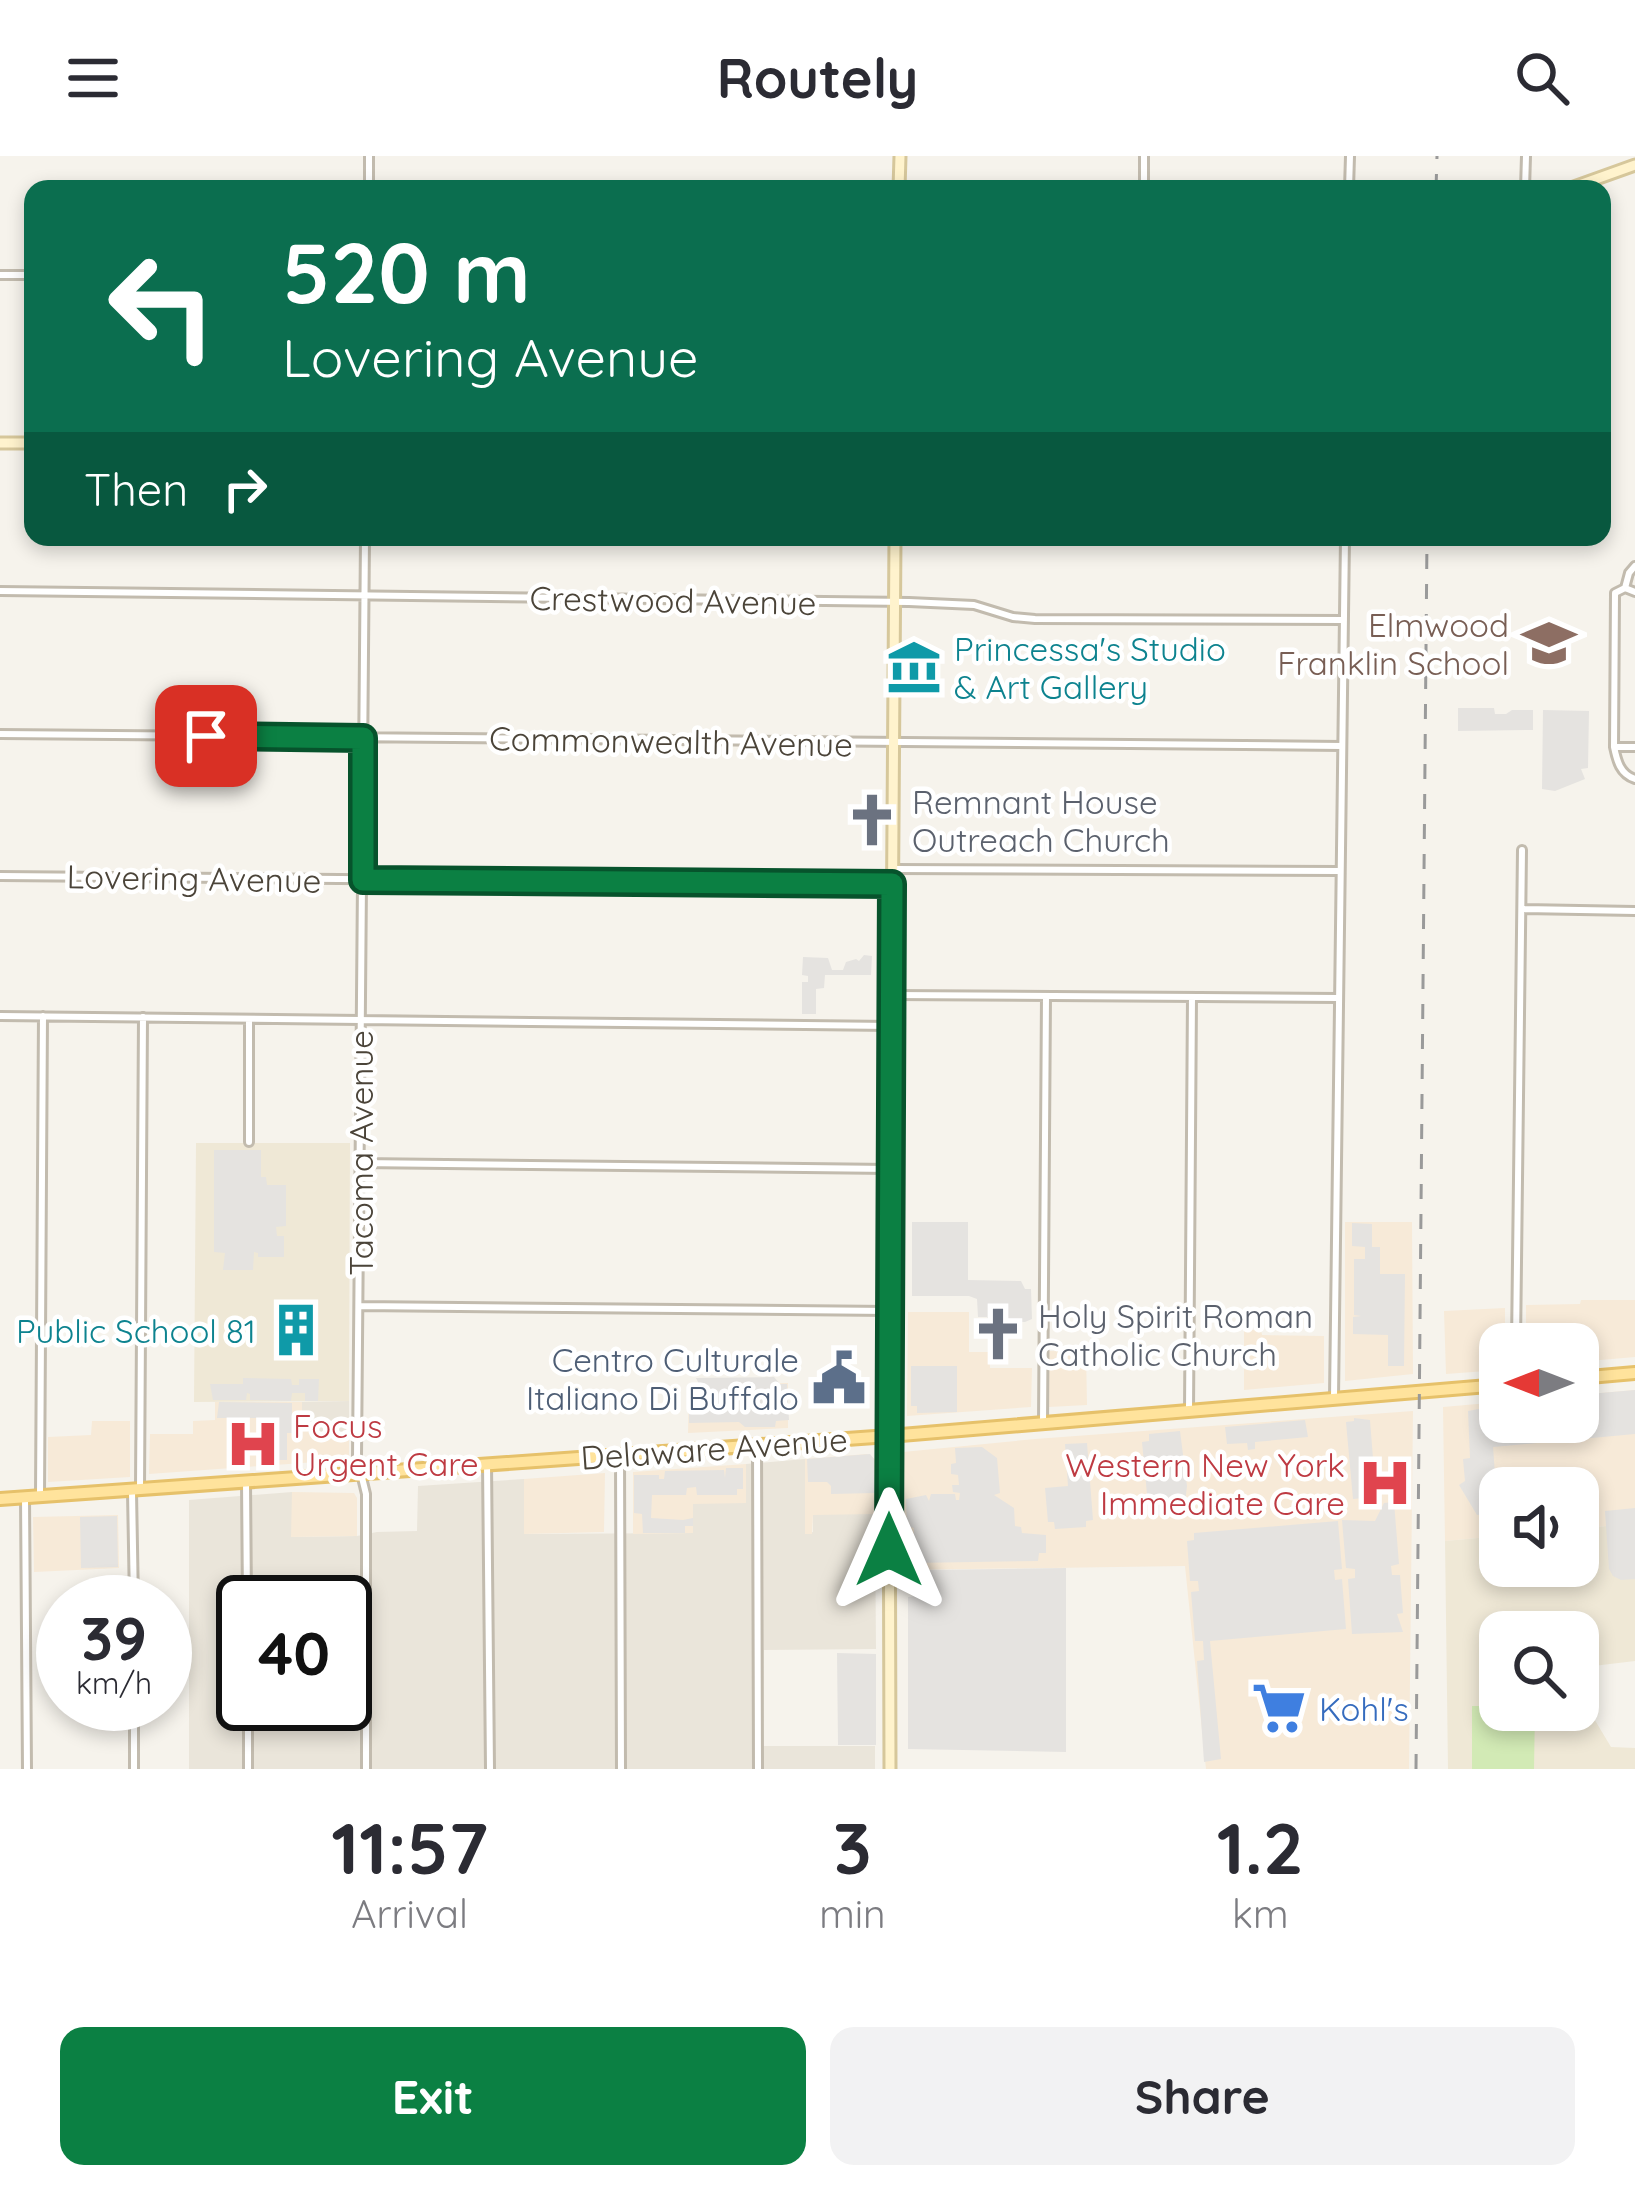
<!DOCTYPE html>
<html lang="en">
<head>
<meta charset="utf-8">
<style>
  :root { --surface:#fff; --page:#f2f2f3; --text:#2b2b33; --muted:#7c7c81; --accent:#0b8043 }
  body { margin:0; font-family:Quicksand,sans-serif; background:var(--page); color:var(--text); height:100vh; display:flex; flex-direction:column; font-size:45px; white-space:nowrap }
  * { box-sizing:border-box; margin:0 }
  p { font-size:39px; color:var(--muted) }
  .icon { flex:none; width:66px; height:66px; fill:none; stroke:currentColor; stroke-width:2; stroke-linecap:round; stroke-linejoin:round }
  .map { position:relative; height:1613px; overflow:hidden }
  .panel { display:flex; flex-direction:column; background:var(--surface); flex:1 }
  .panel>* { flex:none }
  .top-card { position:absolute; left:24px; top:24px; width:1587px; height:366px; border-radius:24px; box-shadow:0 6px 18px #0003; background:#0b6e4f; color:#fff; overflow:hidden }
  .needle { width:78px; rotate:270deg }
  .fabs { position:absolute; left:1479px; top:1167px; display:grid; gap:24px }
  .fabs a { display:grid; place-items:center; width:120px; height:120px; border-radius:24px; background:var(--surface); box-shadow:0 6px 18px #0003; font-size:60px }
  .speed { position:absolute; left:36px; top:1419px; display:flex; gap:24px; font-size:60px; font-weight:700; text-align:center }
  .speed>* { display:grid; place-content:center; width:156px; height:156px; border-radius:50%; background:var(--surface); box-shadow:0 6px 18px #0003; line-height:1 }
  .speed small { font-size:30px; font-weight:400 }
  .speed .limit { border:6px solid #111; border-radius:18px; background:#fff; color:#111 }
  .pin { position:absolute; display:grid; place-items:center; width:102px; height:102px; color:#fff; margin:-51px; border-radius:24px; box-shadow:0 6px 18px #0006 }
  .me { position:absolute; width:132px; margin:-66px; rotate:0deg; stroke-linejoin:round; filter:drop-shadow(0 0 9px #0008) }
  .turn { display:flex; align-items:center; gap:42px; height:252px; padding:0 60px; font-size:54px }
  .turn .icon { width:156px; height:156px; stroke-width:2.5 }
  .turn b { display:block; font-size:84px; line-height:102px }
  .then { display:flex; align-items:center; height:114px; padding:0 60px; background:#0003; gap:24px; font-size:45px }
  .eta { display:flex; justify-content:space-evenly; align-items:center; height:204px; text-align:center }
  .eta b { font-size:72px; font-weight:700; line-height:84px }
  .button { display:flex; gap:24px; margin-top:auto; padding:24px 60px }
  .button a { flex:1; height:138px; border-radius:24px; background:var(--accent); color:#fff; font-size:48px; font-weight:700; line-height:138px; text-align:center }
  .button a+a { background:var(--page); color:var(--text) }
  header { display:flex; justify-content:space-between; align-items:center; height:156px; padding:0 60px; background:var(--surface); font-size:54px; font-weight:700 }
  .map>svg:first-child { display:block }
  .residential { fill:#eae5da; fill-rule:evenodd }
  .commercial { fill:#f7ead8 }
  .education { fill:#efe8d6; fill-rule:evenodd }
  .grass { fill:#d2eab5 }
  .parking { fill:#e5e3e0 }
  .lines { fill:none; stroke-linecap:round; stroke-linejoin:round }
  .street-casing { stroke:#c2bbae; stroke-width:12 }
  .secondary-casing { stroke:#d6c79b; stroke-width:15 }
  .primary-casing { stroke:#e6c16a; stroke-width:16 }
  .street { stroke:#fff; stroke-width:6 }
  .secondary { stroke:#fff3cd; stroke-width:9 }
  .primary { stroke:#ffe39c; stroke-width:10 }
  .rail { stroke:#9a9a9a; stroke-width:3; stroke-dasharray:15 15; stroke-linecap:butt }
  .route-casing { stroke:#07532c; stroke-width:30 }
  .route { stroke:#0b8043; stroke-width:21 }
  .labels { text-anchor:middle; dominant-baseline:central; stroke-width:9; stroke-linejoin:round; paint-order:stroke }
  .street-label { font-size:33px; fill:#4b4439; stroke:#fff }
  .education-label { font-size:33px; fill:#785e54; stroke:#fff; text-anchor:end }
  .culture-label { font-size:33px; fill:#0d838f; stroke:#fff; text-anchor:start }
  .worship-label { font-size:33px; fill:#5b616d; stroke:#fff; text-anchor:start }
  .service-label { font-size:33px; fill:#4e5e75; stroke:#fff; text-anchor:end }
  .health-label { font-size:33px; fill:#be3a42; stroke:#fff; text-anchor:start }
  .shop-label { font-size:33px; fill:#366cbe; stroke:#fff; text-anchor:start }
</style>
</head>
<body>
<header><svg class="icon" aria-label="menu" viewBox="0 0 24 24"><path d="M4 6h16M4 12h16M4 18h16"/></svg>Routely<svg class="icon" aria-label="search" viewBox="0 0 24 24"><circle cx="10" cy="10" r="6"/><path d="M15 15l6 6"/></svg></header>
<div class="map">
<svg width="1635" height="1613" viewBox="0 0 1635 1613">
  <rect width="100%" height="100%" fill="#f6f3ec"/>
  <path class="residential" d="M349 1245V1276H301L302 1246Z
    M805 1303 807 1377 813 1376V1358H875L876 1493 764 1494 763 1590H875V1613H189V1344L292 1336V1381L357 1380 377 1376 417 1375 418 1330 524 1323 525 1378 693 1377V1347H746V1308ZM243 1446H345V1548H243Z"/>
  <path class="commercial" d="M1345 1066H1412L1413 1218 1345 1225Z
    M1581 1144H1635V1201L1578 1206V1188H1526V1149L1580 1148Z
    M1505 1152V1188H1500V1214L1446 1218 1444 1155Z
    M908 1156H969V1196H989L990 1212H1032L1031 1251 907 1260Z
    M1244 1174H1261L1262 1179 1324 1180V1227L1244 1234Z
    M1049 1195 1086 1196 1087 1249 1049 1251Z
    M788 1227V1272L688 1277 689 1229Z
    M1635 1234V1367L1578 1373V1332H1500V1380L1445 1385 1443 1251 1500 1246V1266H1578V1239Z
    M215 1246H302V1275L349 1276V1299L344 1304 149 1318 150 1278H193V1265L215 1264Z
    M1413 1255 1409 1613H1206L1185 1410 901 1414 903 1296 1035 1283Z
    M92 1265H130V1321L48 1326V1281L91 1279Z
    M867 1298 875 1303V1358L813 1359 812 1378H805V1303Z
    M746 1308V1347L693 1348V1377L633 1378V1316Z
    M605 1317 604 1376 524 1378V1323Z
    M292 1336 354 1337 357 1342V1380L291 1381Z
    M118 1359 119 1412 34 1416 33 1361Z"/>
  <path class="education" d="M196 987H350L349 1245 194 1246Z
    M1635 1367V1505L1585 1511 1581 1541 1611 1591 1635 1592V1613H1448L1445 1385 1500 1380V1410H1578V1373ZM1500 1476H1578V1554H1500Z"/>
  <path class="grass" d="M1472 1550H1500V1554H1535L1534 1613H1472Z"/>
  <path class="parking" d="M1458 552H1494L1495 558H1506L1512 554H1533V574L1458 575Z
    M1543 554 1589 555 1588 612 1581 613 1585 623 1555 635 1542 633Z
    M864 799 872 800 871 819H825L824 832 816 833V858H802V826H808V820L802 819 803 801 828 802 832 814H843L846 806 856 803 859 805Z
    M214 994H261V1021H266L267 1029H286V1070L276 1071 277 1080H284V1101H258V1097L254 1096 253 1114H223L225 1097 214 1096Z
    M912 1066H968V1124L1021 1125 1025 1133H1031L1032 1163 1025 1166 988 1165 987 1161H978L977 1143 969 1140H912Z
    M1352 1067 1372 1068V1091H1380V1118H1405L1404 1210H1388V1179L1353 1178V1161L1361 1160 1354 1159V1103H1365V1091L1352 1090Z
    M911 1210H957V1256L917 1257V1250H911Z
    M774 1221 780 1228H787L789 1264 776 1265 775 1271H745L739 1266 689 1267V1232L700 1230 696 1222Z
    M243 1222 291 1223 292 1229H299V1223H319L318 1245H305V1237H292L291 1245 250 1244V1238L247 1237 246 1244H213L210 1228H243Z
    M1635 1234V1278L1493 1291 1498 1357 1477 1359 1459 1329 1465 1325 1463 1303 1470 1302 1468 1255 1500 1249V1266H1578V1239Z
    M219 1246 292 1247V1259H301V1277H287V1304H270V1262H217Z
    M1354 1262 1370 1264 1376 1341 1353 1343 1346 1266 1354 1265Z
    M1305 1264 1308 1281 1255 1286V1293L1248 1294 1247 1287 1227 1288 1225 1271Z
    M1180 1275 1187 1330 1185 1347 1172 1349V1358L1149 1359 1142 1286 1149 1285V1278Z
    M1087 1287 1093 1364 1086 1365V1371L1055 1373 1054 1366H1048L1045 1332 1068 1330 1065 1288Z
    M982 1291 997 1302 1000 1337 994 1339 1014 1352 1015 1370 1021 1371 1022 1377 1046 1379V1397H1039L1038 1405 912 1407 914 1372 907 1370 906 1343 926 1339 929 1345 931 1338H955L956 1344H959L960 1337 953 1336 952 1329H959L958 1319 951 1318V1308L956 1307 955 1292Z
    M870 1298 874 1303 875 1337 831 1338V1330L827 1326H808L807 1303Z
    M726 1312H743V1333H737V1339H697L696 1331 687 1332 686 1339H652L651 1362 683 1364 693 1362V1370H685V1377H643L642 1358 634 1357V1319H659V1323H664L665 1315 724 1314 725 1322Z
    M1394 1346 1399 1408 1391 1410 1392 1419H1400L1403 1457 1397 1458 1403 1476 1352 1478 1348 1423 1355 1422V1413L1346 1412 1342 1364 1375 1365 1384 1347Z
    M1635 1352V1423L1621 1424 1613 1420 1609 1413 1605 1355Z
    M117 1360 118 1411 81 1412 80 1361Z
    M1338 1365 1342 1413 1334 1414 1335 1424 1342 1423 1346 1473 1210 1485 1221 1603 1204 1606 1197 1505 1204 1504 1203 1485H1195L1191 1436 1199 1435 1198 1425H1190L1187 1385 1194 1384V1377Z
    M1066 1412V1596L908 1593V1441L916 1440 927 1420V1414Z
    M837 1497 876 1498V1589H838Z"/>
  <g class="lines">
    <defs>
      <path id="street" d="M369 33V0
        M1144 33V0
        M1349 33 1350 0
        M1525 33 1526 0
        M0 119H33
        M365 381 357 1301 366 1338V1613
        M1635 410 1629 417 1625 432 1635 436
        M1625 432 1615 437 1614 591C1617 605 1620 618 1635 623
        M0 435 909 446 974 449 1013 461 1035 463 1344 464
        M0 578 1342 590
        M1614 591H1635
        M894 713 1340 715
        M0 720 892 728
        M1522 753 1635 755
        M892 839 1338 842
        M0 860 891 870
        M249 864V986
        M360 1007 890 1013
        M359 1150 889 1155
        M1516 1188 1522 694
        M1334 1241 1345 381
        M1189 1255 1192 841
        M1043 1267 1046 840
        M757 1289 758 1613
        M620 1299 621 1613
        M487 1308 490 1613
        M246 1326 247 1446
        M140 1332 143 861
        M132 1336 134 1446
        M40 1340 43 860
        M25 1341 27 1613
        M134 1548V1613
        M248 1548V1613"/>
      <path id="secondary" d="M899 33 900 0
        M1568 33 1635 9
        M0 287H33
        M890 1613 889 1234 895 381"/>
      <path id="primary" d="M1578 1222 1635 1217
        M0 1343 889 1280 1500 1229"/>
    </defs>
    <use href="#street" class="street-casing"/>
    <use href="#secondary" class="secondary-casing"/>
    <use href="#primary" class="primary-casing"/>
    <use href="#street" class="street"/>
    <use href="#secondary" class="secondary"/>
    <use href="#primary" class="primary"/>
    <path class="rail" d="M1436 33 1437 0
      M1416 1613 1427 381"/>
  </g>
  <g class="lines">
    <defs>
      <path id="route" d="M206 580 363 582V724L892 728 889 1394"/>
    </defs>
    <use href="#route" class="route-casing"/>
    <use href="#route" class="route"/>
  </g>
  <defs>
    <symbol id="school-bare" viewBox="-9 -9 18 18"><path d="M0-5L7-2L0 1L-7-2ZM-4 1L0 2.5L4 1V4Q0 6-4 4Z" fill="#8d6e63" stroke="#fff" stroke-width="2.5" paint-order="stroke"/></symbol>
    <symbol id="museum-bare" viewBox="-9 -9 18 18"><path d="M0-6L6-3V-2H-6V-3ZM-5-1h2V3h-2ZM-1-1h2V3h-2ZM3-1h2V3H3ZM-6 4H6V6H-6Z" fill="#0f9aa8" stroke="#fff" stroke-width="2.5" paint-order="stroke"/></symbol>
    <symbol id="church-bare" viewBox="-9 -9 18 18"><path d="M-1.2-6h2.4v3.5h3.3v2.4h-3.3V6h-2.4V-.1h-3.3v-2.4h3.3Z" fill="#6b7280" stroke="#fff" stroke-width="2.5" paint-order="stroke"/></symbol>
    <symbol id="building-bare" viewBox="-9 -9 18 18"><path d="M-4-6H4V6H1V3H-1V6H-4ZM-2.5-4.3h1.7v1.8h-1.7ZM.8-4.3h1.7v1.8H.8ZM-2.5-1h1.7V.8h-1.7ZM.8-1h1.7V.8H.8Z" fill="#0f9aa8" stroke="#fff" stroke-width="2.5" paint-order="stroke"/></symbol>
    <symbol id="civic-bare" viewBox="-9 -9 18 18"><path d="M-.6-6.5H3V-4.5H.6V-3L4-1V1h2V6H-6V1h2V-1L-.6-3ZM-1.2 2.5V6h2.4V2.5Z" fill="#5c6f8a" stroke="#fff" stroke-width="2.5" paint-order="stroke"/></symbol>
    <symbol id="hospital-bare" viewBox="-9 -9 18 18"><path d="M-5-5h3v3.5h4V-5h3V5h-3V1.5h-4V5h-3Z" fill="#e0444e" stroke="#fff" stroke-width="2.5" paint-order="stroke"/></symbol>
    <symbol id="supermarket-bare" viewBox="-9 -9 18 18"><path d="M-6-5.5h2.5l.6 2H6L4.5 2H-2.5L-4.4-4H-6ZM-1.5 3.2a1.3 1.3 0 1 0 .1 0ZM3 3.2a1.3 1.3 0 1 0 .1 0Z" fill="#3f7fe0" stroke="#fff" stroke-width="2.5" paint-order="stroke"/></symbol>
  </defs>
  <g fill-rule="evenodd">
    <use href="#school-bare" x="1511" y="449" width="76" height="76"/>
    <use href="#museum-bare" x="876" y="473" width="76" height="76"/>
    <use href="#church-bare" x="834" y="626" width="76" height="76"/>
    <use href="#building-bare" x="258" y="1136" width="76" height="76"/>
    <use href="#church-bare" x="960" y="1140" width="76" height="76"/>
    <use href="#civic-bare" x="801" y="1184" width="76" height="76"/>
    <use href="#hospital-bare" x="215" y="1250" width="76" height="76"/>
    <use href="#hospital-bare" x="1347" y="1289" width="76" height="76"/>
    <use href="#supermarket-bare" x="1241" y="1514" width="76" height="76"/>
  </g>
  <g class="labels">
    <g class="street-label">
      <text transform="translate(673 444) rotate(1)">Crestwood Avenue</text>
      <text transform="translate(671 585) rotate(1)">Commonwealth Avenue</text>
      <text transform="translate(194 722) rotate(1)">Lovering Avenue</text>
      <text transform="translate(360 997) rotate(-90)">Tacoma Avenue</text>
      <text transform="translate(714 1292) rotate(-4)">Delaware Avenue</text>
    </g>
    <g class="education-label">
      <text x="1509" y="468">Elmwood<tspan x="1509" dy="38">Franklin School</tspan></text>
    </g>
    <g class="culture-label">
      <text x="954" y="492">Princessa's Studio<tspan x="954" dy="38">&amp; Art Gallery</tspan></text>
      <text x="256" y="1174" text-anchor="end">Public School 81</text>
    </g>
    <g class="worship-label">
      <text x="912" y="645">Remnant House<tspan x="912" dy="38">Outreach Church</tspan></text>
      <text x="1038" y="1159">Holy Spirit Roman<tspan x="1038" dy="38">Catholic Church</tspan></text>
    </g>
    <g class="service-label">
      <text x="799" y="1203">Centro Culturale<tspan x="799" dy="38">Italiano Di Buffalo</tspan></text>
    </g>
    <g class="health-label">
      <text x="293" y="1269">Focus<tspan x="293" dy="38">Urgent Care</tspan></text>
      <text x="1345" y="1308" text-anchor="end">Western New York<tspan x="1345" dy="38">Immediate Care</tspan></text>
    </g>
    <g class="shop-label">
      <text x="1319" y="1552">Kohl's</text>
    </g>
  </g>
</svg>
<div class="fabs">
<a><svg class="needle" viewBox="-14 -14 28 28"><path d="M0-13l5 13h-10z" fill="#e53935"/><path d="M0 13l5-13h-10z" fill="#7c7c81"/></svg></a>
<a><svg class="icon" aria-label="sound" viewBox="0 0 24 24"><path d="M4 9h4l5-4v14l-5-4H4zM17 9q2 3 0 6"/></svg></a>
<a><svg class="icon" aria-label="search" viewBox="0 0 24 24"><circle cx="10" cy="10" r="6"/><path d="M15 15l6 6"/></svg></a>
</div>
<div class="speed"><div>39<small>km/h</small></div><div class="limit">40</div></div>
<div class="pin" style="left:206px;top:580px;background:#d93025"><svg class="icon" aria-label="arrive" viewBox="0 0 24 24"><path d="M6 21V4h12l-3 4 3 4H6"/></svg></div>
<svg class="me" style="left:889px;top:1394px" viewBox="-20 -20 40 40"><path d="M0-17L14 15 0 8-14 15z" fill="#0b8043" stroke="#fff" stroke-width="4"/></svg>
<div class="top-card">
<div class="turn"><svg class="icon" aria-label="left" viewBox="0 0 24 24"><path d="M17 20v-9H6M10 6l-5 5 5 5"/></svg><div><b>520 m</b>Lovering Avenue</div></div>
<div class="then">Then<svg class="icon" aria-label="right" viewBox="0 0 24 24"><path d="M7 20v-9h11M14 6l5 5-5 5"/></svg></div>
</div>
</div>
<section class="panel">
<div class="eta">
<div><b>11:57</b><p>Arrival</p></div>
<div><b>3</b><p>min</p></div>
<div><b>1.2</b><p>km</p></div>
</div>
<div class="button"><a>Exit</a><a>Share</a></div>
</section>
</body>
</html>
